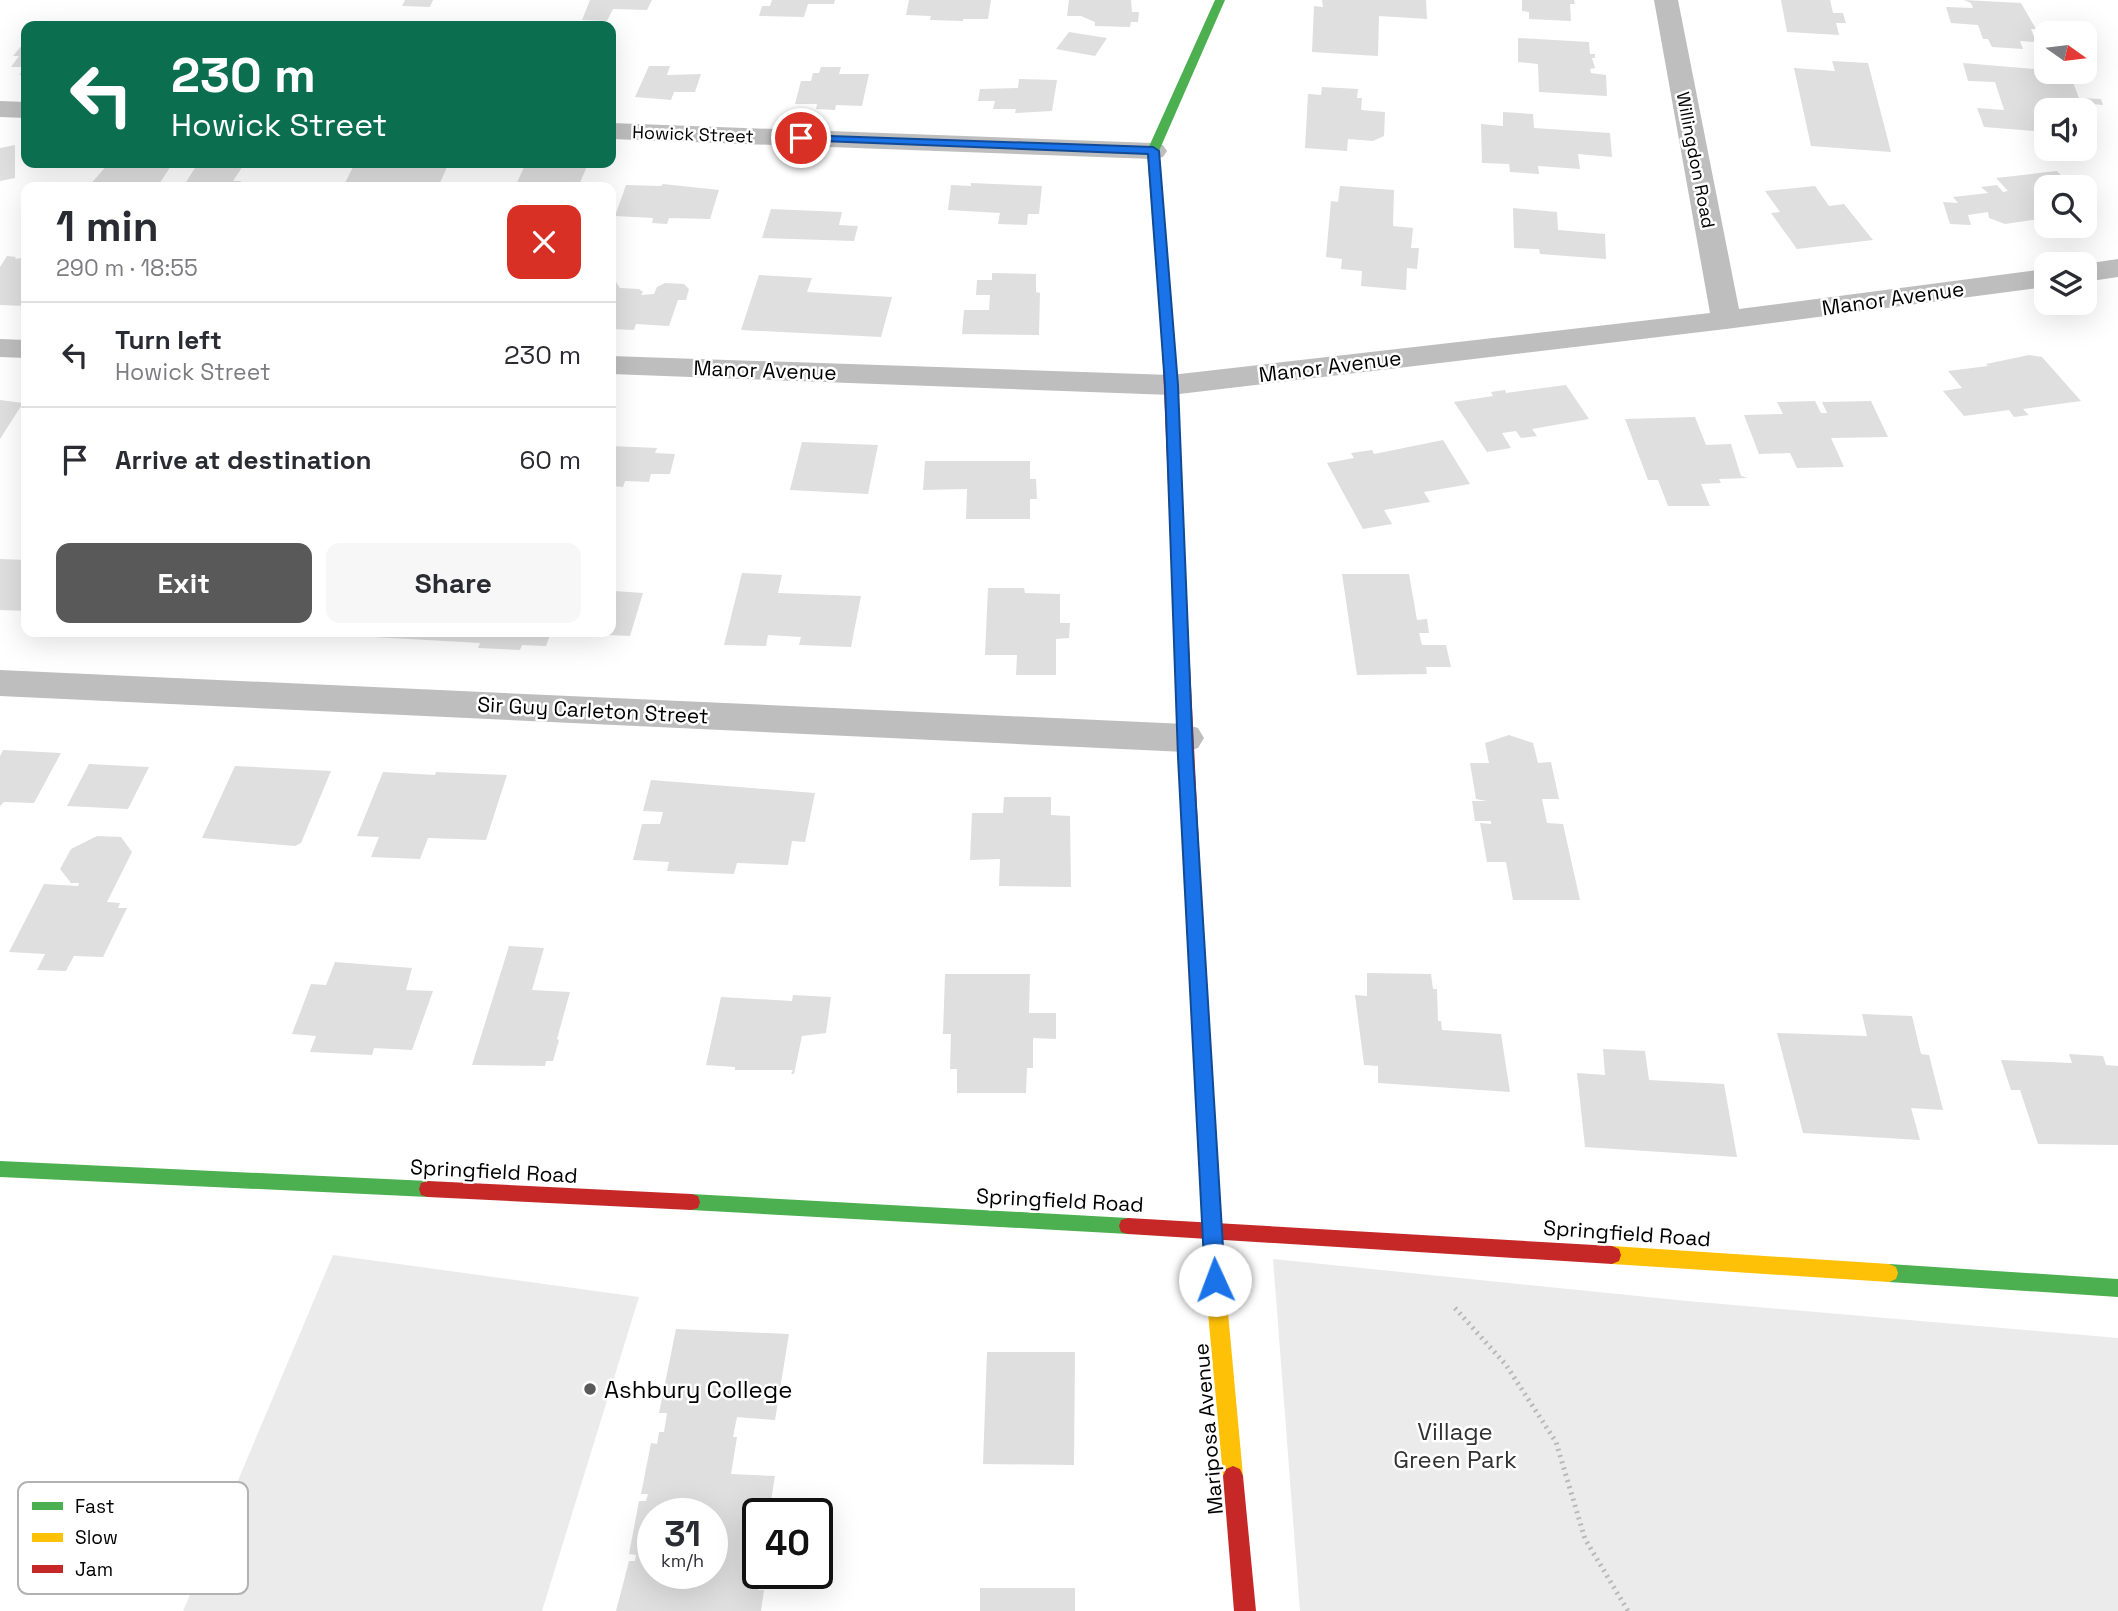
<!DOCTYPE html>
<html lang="en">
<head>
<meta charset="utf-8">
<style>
  :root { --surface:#fff; --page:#f7f7f7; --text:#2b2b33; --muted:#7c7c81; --line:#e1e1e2; --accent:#595959 }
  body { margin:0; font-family:"Space Grotesk",sans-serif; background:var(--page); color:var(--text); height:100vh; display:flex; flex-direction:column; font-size:26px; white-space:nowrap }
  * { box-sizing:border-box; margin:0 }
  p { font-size:23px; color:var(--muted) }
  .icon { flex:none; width:38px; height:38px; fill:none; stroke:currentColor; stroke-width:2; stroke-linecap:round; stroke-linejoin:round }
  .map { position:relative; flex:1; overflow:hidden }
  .drawer { position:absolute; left:21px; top:182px; width:595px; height:455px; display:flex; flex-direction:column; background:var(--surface); border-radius:14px; box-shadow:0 7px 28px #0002 }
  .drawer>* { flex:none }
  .hud { position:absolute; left:21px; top:21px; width:595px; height:147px; border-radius:14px; box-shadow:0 7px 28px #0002; background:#0b6e4f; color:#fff; overflow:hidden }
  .needle { width:46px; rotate:104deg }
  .controls { position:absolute; left:2034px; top:21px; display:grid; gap:14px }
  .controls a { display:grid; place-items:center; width:63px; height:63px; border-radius:14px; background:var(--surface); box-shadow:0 7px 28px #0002; font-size:35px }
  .speed { position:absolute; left:637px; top:1498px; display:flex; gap:14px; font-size:35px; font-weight:700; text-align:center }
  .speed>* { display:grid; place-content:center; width:91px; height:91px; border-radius:50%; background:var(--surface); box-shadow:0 7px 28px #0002; line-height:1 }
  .speed small { font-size:18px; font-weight:400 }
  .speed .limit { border:4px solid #111; border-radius:10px; background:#fff; color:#111 }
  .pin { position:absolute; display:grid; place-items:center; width:60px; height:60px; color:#fff; margin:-30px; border:4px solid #fff; border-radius:50%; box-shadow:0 2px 7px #0007 }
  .me { position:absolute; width:77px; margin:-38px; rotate:358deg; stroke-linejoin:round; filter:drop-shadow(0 0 5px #0008) }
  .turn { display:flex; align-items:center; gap:24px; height:147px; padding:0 35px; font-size:32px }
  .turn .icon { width:91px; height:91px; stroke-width:2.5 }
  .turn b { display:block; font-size:49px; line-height:60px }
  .round { display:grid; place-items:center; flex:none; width:74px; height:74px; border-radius:14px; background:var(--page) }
  .summary { display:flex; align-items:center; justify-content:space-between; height:119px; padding:0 35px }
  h1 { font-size:42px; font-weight:600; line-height:52px }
  .primary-button { display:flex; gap:14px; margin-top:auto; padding:14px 35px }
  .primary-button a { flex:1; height:80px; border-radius:14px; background:var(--accent); color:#fff; font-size:28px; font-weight:600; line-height:80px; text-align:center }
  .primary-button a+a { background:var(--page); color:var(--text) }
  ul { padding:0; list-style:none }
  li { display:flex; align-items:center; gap:21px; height:105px; padding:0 35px; border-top:2px solid var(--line) }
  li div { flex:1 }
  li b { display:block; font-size:26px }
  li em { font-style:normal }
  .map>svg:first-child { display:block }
  .green { fill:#ebebeb }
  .building { fill:#dfdfdf; fill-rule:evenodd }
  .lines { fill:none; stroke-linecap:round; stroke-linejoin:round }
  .path { stroke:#b9b9b9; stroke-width:5; stroke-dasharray:2 4.5; stroke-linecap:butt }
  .street { fill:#bebebe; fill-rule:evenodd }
  .fast { fill:#4caf50; fill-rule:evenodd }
  .slow { fill:#ffc107; fill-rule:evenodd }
  .jam { fill:#c62828; fill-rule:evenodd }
  .route { fill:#1a73e8; stroke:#114b97; stroke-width:2 }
  .poi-dot { fill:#595959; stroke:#fff; stroke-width:2.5 }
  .labels { text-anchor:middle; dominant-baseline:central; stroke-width:5; stroke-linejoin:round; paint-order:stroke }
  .far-street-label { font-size:18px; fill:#000; stroke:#fff }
  .street-label { font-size:21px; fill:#000; stroke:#fff }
  .near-poi-label { font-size:24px; fill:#000; stroke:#fff; text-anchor:start }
  .near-park-label { font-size:24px; fill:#323232; stroke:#fff }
  .key { fill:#fff; stroke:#b2b2b2; stroke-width:2 }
  .key-label { font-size:19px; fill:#000 }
</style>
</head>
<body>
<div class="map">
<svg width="2118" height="1611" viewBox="0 0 2118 1611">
  <rect width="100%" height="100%" fill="#fff"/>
  <path class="green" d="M333 1255 639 1297 542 1611H183Z
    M1273 1259 1687 1301 2118 1338V1611H1300Z"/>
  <path class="building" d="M405 0H433L430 7 402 6Z
    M590 0H652L647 10 613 9 607 21 582 20Z
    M772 0H835L834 4H808L804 17 759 16 762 6H770Z
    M909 0H991L988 19H963V21L930 20 931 16 906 15Z
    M1069 0H1131L1132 12H1139L1138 22H1131L1130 27 1095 26V22L1081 16H1067Z
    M1322 0H1426L1427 19 1379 16 1378 56 1312 52 1314 6 1323 7Z
    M1522 0H1574L1575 4H1570L1571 21 1529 19V12L1522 11Z
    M1781 0H1830L1833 13H1843L1846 23H1836L1839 35 1787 32Z
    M1964 0 2021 3 2036 29H2031L2036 42 2020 41 2023 49 1992 47 1988 39H1983L1978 25 1951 23 1946 7 1973 8 1971 3Z
    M49 22 82 23 80 26H45Z
    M1069 32 1107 38 1095 56 1056 49Z
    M1518 38 1589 42 1590 54H1595V58H1592L1595 68 1590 69 1591 73 1606 75 1607 96 1539 92 1538 64 1518 62Z
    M22 45H26V75H19L26 67H11L19 56H13Z
    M1832 61 1868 63 1891 152 1811 146 1794 68 1835 71Z
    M1963 63 2069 72 2079 98 2101 99 2103 105 2080 103 2083 110H2046V132L1984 127 1977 108 2004 110 1995 82 1968 81Z
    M649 66H670L667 75 701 74 695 92H674L671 100 635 97Z
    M821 67H841L839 74H869L862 106 836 105 835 110 816 109 817 104H795L801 81H811L813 73H819Z
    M1019 79 1057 80 1052 111 1015 113 1016 109H993L995 101H978L980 89 1018 88Z
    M1322 87 1358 89 1357 98H1362L1361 110 1385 112 1384 136 1373 141 1348 139 1347 151 1305 148 1308 94 1321 95Z
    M1503 112 1533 114 1534 128 1610 133 1612 157 1578 154 1580 169 1538 166 1539 174 1510 172 1509 164 1482 163 1481 124 1503 126Z
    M15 145V178L0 181V148Z
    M109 163H173L157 187H88Z
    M198 163H245L233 181H241L238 187H183Z
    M355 163 395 167 398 163 448 165 438 187H343Z
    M526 163H578L588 164 578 187H515Z
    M2057 171 2072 187H2046V218L2005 224 1989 218 1988 212 1968 215 1971 225 1950 224 1943 202 1958 203 1953 197 1988 193 1981 187 1997 185 2003 192 2008 191 1996 178Z
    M971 183 1042 186 1039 214H1028L1027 225 998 224 1000 213 948 210 951 185 971 186Z
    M663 184 719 190 710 219 669 218 667 224 652 223 653 218 615 216 626 185 661 186Z
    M1340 186 1394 190 1393 226 1413 228 1411 248H1419L1417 269 1407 268 1406 290 1361 286 1362 271 1341 269 1342 259 1326 257 1331 201 1338 202Z
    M1815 186 1829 206 1844 204 1873 240 1797 249 1771 213 1780 212 1765 191Z
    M1513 208 1557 212 1558 230 1605 234 1606 259 1540 254 1539 249 1514 248Z
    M771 209 842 212 839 225 858 226 854 241 762 238Z
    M7 256 16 257 15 259 26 257V306L0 305V267Z
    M992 273 1036 274V292L1040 293 1039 335 962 334 964 310H989L990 295H976L977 280H992Z
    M759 275 812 278 807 292 892 297 881 337 741 330Z
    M611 282H616L620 288 639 289 643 292 641 295 654 294 657 287 665 283 684 284 689 289 686 300H678L669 326 636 324 634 330 611 329Z
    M2029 355 2042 357 2081 401 2023 409 2029 415 2014 417 2009 410 1964 416 1943 391 1962 388 1948 371 1988 366 1986 364Z
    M1566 385 1589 419 1532 429 1537 436 1521 438 1516 431 1502 433 1511 448 1487 452 1454 402 1493 396 1491 392 1505 390 1506 393Z
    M0 400 23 403 0 439Z
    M1815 401 1821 413H1827L1822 402 1871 401 1888 437 1831 438 1844 467 1797 468 1790 453 1759 454 1744 415 1783 414 1777 402Z
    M1695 417 1706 445 1731 444 1741 476 1748 478 1719 479 1721 483 1701 484 1710 506H1668L1658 480H1648L1625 419Z
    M1443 440 1470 484 1424 492 1430 502 1384 510 1392 524 1363 529 1327 463 1354 458 1351 453 1372 450 1374 454Z
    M802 442 878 445 868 494 790 490Z
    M611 446 657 448 655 453 675 454 670 474H651L649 482 625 481 623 487 611 486Z
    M925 461H1030V479H1036L1037 499H1030V519H966L967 489 923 490Z
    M0 559 26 560V611L0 610Z
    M742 573 782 575 778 593 861 596 851 647 799 645 801 637 768 635 766 646 724 645Z
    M1342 574H1409L1417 620 1427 619 1429 633H1419L1422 645H1446L1451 667H1426L1427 674 1357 675Z
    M988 588H1024L1025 593 1060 594V623H1070L1069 638 1056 639V675H1016L1017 655H985Z
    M614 591 643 593 630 636 586 634 611 632V602Z
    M357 632H551L546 646 522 645 520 650 478 648 480 643 355 636Z
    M1509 735 1533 743 1538 763 1551 762 1559 799H1542L1547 823 1563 824 1580 900H1513L1506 862H1487L1480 823 1491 824V821H1475L1472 801H1487L1476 799 1470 763H1489L1485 743Z
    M3 750 61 753 34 803 4 802 0 806V756Z
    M89 764 149 767 128 809 67 806Z
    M235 766 331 771 301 843 295 846 202 838Z
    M383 772 435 775 436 772 507 775 486 840 428 838 420 859 371 857 379 837 357 836Z
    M651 780 815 793 805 842 792 841 788 865 737 863 734 874 667 871 669 862 633 860 642 824H660L663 812 643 811Z
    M1004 797H1051V815L1070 816 1071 887 999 886 1000 859 970 860 972 813H1003Z
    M97 836 121 837 132 852 107 902 120 903 118 908H127L103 957 74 956 66 971 37 970 45 954 9 952 44 884 78 886 79 883H71L60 869 71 849Z
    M509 946 544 948 532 990 570 992 557 1039 559 1040 553 1061H546L545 1066 472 1065Z
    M335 962 412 968 406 990 433 991 412 1050 374 1048 372 1055 310 1052 316 1036 292 1034 311 984 326 985Z
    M1367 973 1431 974 1433 989H1437L1438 1021H1441L1442 1030 1501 1034 1510 1092 1378 1083V1066L1364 1065 1355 995 1367 996Z
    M945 974H1030L1029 1013H1056V1039L1033 1038V1068H1027L1026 1093H957V1069H950L951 1034H943Z
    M793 995 831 997 826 1033 802 1036 794 1074H791L793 1070H735V1067L706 1065 721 997 792 1001Z
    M1862 1014 1912 1016 1921 1054 1929 1055 1943 1110 1911 1108 1920 1140 1803 1133 1777 1033 1867 1036Z
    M1603 1049 1645 1051 1649 1080 1724 1084 1737 1157 1585 1147 1577 1073 1605 1075Z
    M2069 1054 2103 1056 2106 1065 2118 1066V1145L2038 1144 2020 1090H2011L2001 1060 2072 1063Z
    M676 1329 789 1334 775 1420 737 1417 733 1437H737L731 1474 775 1476 770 1507H776L775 1514H758V1573H766L758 1590H764L761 1611H616L629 1561H635L636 1555 629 1554 639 1501H646L648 1494H641L651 1443 657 1444 659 1432H664L667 1413H659ZM653 1514H712V1573H653Z
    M987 1352H1075L1074 1465 983 1464Z
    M980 1588H1075V1611H980Z"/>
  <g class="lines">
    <path class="path" d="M1455 1308 1506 1365 1556 1442 1585 1539 1628 1611"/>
    <path class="street" d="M1654 0H1678L1739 309 2046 269V287L1726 329 1171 395 611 374V356L1171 375 1710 313Z
      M0 101 26 102V118L0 117Z
      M611 123 1153 143 1163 145 1167 151 1163 157 1153 159 611 139Z
      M2118 259V277L2084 282V264Z
      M0 339 26 340V358L0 357Z
      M0 670 1185 724 1198 728 1204 738 1198 748 1185 752 0 696Z"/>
    <path class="fast" d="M1215 0H1225L1159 151 1174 343 1168 347 1162 343 1147 151Z
      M0 1161 428 1181 435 1183 437 1189 435 1195 428 1197 0 1177Z
      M691 1194 1128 1218 1135 1220 1137 1226 1135 1232 1128 1234 691 1210 684 1208 682 1202 684 1196Z
      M1889 1264 2118 1279V1297L1889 1282 1882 1279 1880 1273 1882 1267Z"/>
    <path class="slow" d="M1193 881 1199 882 1201 887 1225 1280 1243 1476 1240 1483 1233 1486 1226 1483 1223 1476 1205 1280 1185 887 1187 882Z
      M1612 1246 1889 1264 1896 1267 1898 1273 1896 1279 1889 1282 1612 1264 1605 1261 1603 1255 1605 1249Z"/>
    <path class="jam" d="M1168 339 1174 343 1201 887 1199 892H1187L1185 887 1162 343Z
      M428 1181 691 1194 698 1196 700 1202 698 1208 691 1210 428 1197 421 1195 419 1189 421 1183Z
      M1128 1218 1612 1246 1619 1249 1621 1255 1619 1261 1612 1264 1128 1234 1121 1232 1119 1226 1121 1220Z
      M1233 1466 1240 1469 1243 1476 1256 1611H1234L1223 1476 1226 1469Z"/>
  </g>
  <path class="route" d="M801 135 1153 147 1159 151 1178 385 1193 757 1225 1280 1222 1286 1215 1289 1208 1286 1205 1280 1178 757 1165 385 1148 154 797 140 795 138Z"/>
  <circle class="poi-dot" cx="590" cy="1389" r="7"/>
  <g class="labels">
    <g class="far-street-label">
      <text transform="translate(693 134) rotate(2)">Howick Street</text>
      <text transform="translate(1696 160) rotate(79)">Willingdon Road</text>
    </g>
    <g class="street-label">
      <text transform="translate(1893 298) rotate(-8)">Manor Avenue</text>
      <text transform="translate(1330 366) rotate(-7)">Manor Avenue</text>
      <text transform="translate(765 370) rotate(2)">Manor Avenue</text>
      <text transform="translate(593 710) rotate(3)">Sir Guy Carleton Street</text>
      <text transform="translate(494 1171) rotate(3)">Springfield Road</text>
      <text transform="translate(1060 1200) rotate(3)">Springfield Road</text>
      <text transform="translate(1627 1233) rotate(4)">Springfield Road</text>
      <text transform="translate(1208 1429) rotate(-95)">Mariposa Avenue</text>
    </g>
    <g class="near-poi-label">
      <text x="604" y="1389">Ashbury College</text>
    </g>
    <g class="near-park-label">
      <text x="1455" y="1431">Village<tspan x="1455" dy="28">Green Park</tspan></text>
    </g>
  </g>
  <rect x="18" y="1482" width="230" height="112" rx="10" class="key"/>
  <rect x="32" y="1502" width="31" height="8" fill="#4caf50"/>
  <rect x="32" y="1533" width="31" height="9" fill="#ffc107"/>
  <rect x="32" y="1565" width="31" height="8" fill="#c62828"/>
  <g class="key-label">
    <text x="75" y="1513">Fast</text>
    <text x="75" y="1544">Slow</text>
    <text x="75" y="1576">Jam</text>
  </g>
</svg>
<div class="controls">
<a><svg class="needle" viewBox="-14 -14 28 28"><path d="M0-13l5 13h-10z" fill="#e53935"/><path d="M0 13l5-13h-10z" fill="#7c7c81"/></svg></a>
<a><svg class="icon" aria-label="sound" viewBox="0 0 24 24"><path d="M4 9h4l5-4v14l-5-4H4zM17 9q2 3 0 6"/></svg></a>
<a><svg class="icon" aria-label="search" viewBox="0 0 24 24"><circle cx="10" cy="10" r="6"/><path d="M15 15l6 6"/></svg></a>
<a><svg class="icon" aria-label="layers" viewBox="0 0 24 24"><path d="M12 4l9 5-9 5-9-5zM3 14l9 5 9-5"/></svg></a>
</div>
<div class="speed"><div>31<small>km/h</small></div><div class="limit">40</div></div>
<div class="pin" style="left:801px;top:138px;background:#d93025"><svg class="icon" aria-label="arrive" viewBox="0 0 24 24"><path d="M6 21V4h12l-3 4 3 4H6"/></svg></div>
<svg class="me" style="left:1215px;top:1280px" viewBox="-20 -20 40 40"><circle r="19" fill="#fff"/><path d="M0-13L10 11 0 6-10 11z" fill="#1a73e8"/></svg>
<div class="hud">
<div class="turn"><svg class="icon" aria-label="left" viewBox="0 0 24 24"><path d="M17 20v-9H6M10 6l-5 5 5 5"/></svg><div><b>230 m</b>Howick Street</div></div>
</div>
<section class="drawer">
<div class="summary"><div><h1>1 min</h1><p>290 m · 18:55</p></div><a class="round" style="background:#d93025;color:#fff"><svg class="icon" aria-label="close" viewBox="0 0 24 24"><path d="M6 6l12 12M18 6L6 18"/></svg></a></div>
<ul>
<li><svg class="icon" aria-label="left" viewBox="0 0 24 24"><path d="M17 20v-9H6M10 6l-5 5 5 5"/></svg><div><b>Turn left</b><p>Howick Street</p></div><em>230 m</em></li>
<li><svg class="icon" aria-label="arrive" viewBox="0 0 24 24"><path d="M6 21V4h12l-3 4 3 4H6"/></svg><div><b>Arrive at destination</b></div><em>60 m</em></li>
</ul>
<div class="primary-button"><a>Exit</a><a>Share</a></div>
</section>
</div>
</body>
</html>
